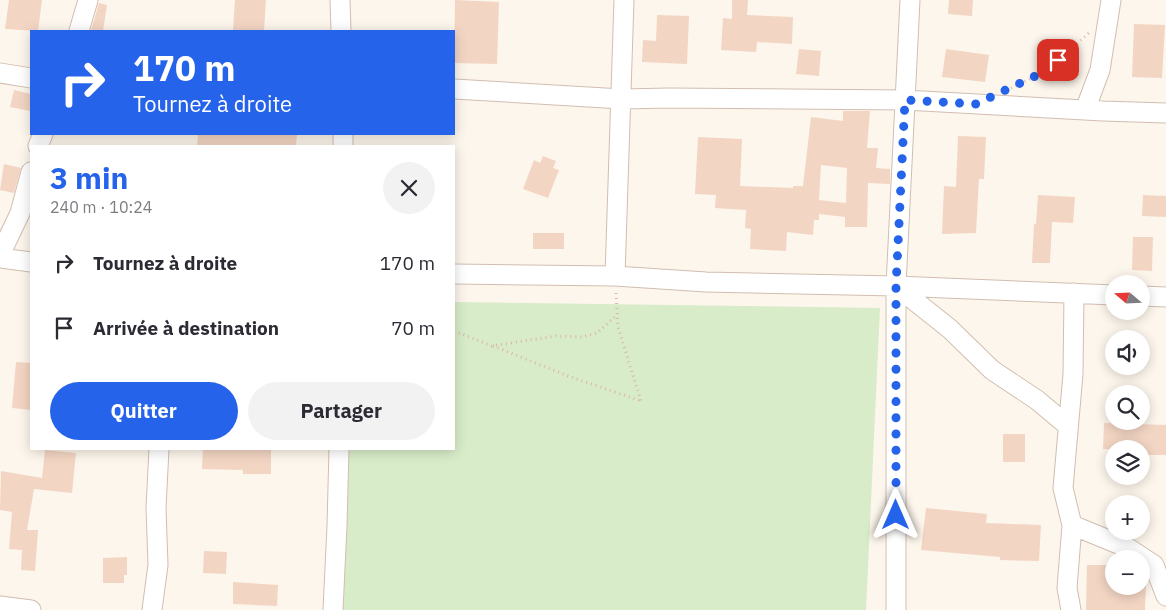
<!DOCTYPE html>
<html lang="fr">
<head>
<meta charset="utf-8">
<style>
  :root { --surface:#fff; --page:#f2f2f3; --text:#2b2b33; --muted:#7c7c81; --accent:#2563eb }
  body { margin:0; font-family:"IBM Plex Sans",sans-serif; background:var(--page); color:var(--text); height:100vh; display:flex; flex-direction:column; font-size:19px; white-space:nowrap }
  * { box-sizing:border-box; margin:0 }
  p { font-size:16px; color:var(--muted) }
  .icon { flex:none; width:28px; height:28px; fill:none; stroke:currentColor; stroke-width:2; stroke-linecap:round; stroke-linejoin:round }
  .map { position:relative; flex:1; overflow:hidden }
  .panel { position:absolute; left:30px; top:145px; width:425px; height:305px; display:flex; flex-direction:column; background:var(--surface); border-radius:0px; box-shadow:0 2px 12px #0003 }
  .panel>* { flex:none }
  .banner { position:absolute; left:30px; top:30px; width:425px; height:105px; border-radius:0px; box-shadow:0 2px 12px #0003; background:#2563eb; color:#fff; overflow:hidden }
  .needle { width:32px; rotate:289deg }
  .tools { position:absolute; left:1105px; top:275px; display:grid; gap:10px }
  .tools a { display:grid; place-items:center; width:45px; height:45px; border-radius:50%; background:var(--surface); box-shadow:0 2px 12px #0003; font-size:25px }
  .pin { position:absolute; display:grid; place-items:center; width:42px; height:42px; color:#fff; margin:-21px; border-radius:10px; box-shadow:0 2px 8px #0006 }
  .me { position:absolute; width:55px; margin:-28px; rotate:0deg; stroke-linejoin:round; filter:drop-shadow(0 0 4px #0008) }
  .turn { display:flex; align-items:center; gap:18px; height:105px; padding:0 20px; font-size:22px }
  .turn .icon { width:65px; height:65px; stroke-width:2.5 }
  .turn b { display:block; font-size:35px; line-height:42px }
  .round { display:grid; place-items:center; flex:none; width:52px; height:52px; border-radius:26px; background:var(--page) }
  .summary { display:flex; align-items:center; justify-content:space-between; height:85px; padding:0 20px }
  h1 { font-size:30px; font-weight:700; line-height:38px; color:var(--accent) }
  .button { display:flex; gap:10px; margin-top:auto; padding:10px 20px }
  .button a { flex:1; height:58px; border-radius:30px; background:var(--accent); color:#fff; font-size:20px; font-weight:700; line-height:58px; text-align:center }
  .button a+a { background:var(--page); color:var(--text) }
  ul { padding:0; list-style:none }
  li { display:flex; align-items:center; gap:15px; height:65px; padding:0 20px }
  li div { flex:1 }
  li b { display:block; font-size:19px }
  li em { font-style:normal }
  .map>svg:first-child { display:block }
  .green { fill:#d8ecc9 }
  .building { fill:#f3d5c3; fill-rule:evenodd }
  .lines { fill:none; stroke-linecap:round; stroke-linejoin:round }
  .minor-casing { stroke:#d1beb0; stroke-width:21 }
  .path { stroke:#d9b8a5; stroke-width:3; stroke-dasharray:1 4; stroke-linecap:butt }
  .minor { stroke:#fff; stroke-width:19 }
  .route { stroke:#2563eb; stroke-width:9; stroke-dasharray:0 16.2 }
</style>
</head>
<body>
<div class="map">
<svg width="1166" height="610" viewBox="0 0 1166 610">
  <rect width="100%" height="100%" fill="#fdf6ec"/>
  <path class="green" d="M454 302 880 308 866 610H340L348 449H454Z"/>
  <path class="building" d="M9 0H42L38 31 5 29Z
    M235 0H266L264 31 233 30Z
    M455 0 499 2 497 64 454 63Z
    M732 0H748L747 15 793 17 792 44 757 42 756 52 721 50 723 18 732 19Z
    M949 0H973L972 16 948 14Z
    M99 3 107 5 103 31H91Z
    M657 15 689 16 687 64 642 62 643 40 656 41Z
    M1134 24 1165 25 1162 78 1132 77Z
    M799 49 821 51 819 76 796 74Z
    M946 49 989 55 985 82 942 77Z
    M14 90 31 94 30 111 10 107Z
    M843 111H870L867 148H878L876 168 890 169V184L868 183 867 227H845V217L819 214V220H814L813 235 787 232 786 251 750 249 751 229 745 228 746 210 715 208 716 195 695 194 698 137 742 139 740 186 793 188V186H803L811 117 843 121ZM821 165 847 168 846 203 819 200Z
    M198 134H297L296 146H197Z
    M958 136 986 137 984 179H979L976 233 942 234 944 186 956 187Z
    M543 156 556 161 553 168 559 170 548 198 523 189 534 160 540 163Z
    M4 164 21 168 14 193 0 190Z
    M1038 195 1075 197 1073 223 1052 222 1050 263H1032L1034 224H1036Z
    M1143 195 1166 196V217L1142 216Z
    M533 233H564V249H533Z
    M1133 237H1153L1152 271 1132 270Z
    M16 362 31 363V410L12 408Z
    M1104 423 1166 425V455H1141V449H1103Z
    M1003 434H1025V462H1003Z
    M203 449H271V474H243V470L202 469Z
    M45 450 76 453 72 493 34 489 27 530H38L35 571 21 570 22 550 9 549 12 512 0 510 1 471 42 478Z
    M926 508 987 514 986 523 1041 525 1039 561 1000 560V557L921 550Z
    M204 551 227 552 226 574 203 573Z
    M127 557V575H124V583H103V558Z
    M1087 565H1114V586H1146L1145 610H1086Z
    M233 582 278 585 277 606 233 604Z"/>
  <g class="lines">
    <defs>
      <path id="minor" d="M340 0 341 31
        M79 31 88 0
        M0 73 31 78
        M454 89 622 99 669 98 905 100 1103 111 1166 113
        M1085 110 1100 70 1111 0
        M343 134V146
        M38 146 43 134
        M0 255 20 213 31 172
        M0 258 31 262
        M454 274 615 276 706 282 896 286 1114 295
        M615 276 624 0
        M896 286 950 329 992 370 1037 400 1068 426
        M1074 293 1073 374 1063 488 1072 525 1128 548 1154 565 1166 596
        M1141 296 1166 297
        M0 606 31 610
        M152 610 158 565 156 508 159 449
        M333 610 337 526 339 449
        M896 610V286L910 0
        M1071 610 1067 588 1072 525"/>
    </defs>
    <use href="#minor" class="minor-casing"/>
    <path class="path" d="M1011 88 1046 71 1089 33
      M616 293 618 327 641 401
      M454 331 492 346 556 336 582 337 597 333 617 315
      M493 346 568 376 641 401"/>
    <use href="#minor" class="minor"/>
  </g>
  <g class="lines">
    <path class="route" d="M896 515V286L905 100 976 104 1046 71 1058 60"/>
  </g>
</svg>
<div class="tools">
<a><svg class="needle" viewBox="-14 -14 28 28"><path d="M0-13l5 13h-10z" fill="#e53935"/><path d="M0 13l5-13h-10z" fill="#7c7c81"/></svg></a>
<a><svg class="icon" aria-label="sound" viewBox="0 0 24 24"><path d="M4 9h4l5-4v14l-5-4H4zM17 9q2 3 0 6"/></svg></a>
<a><svg class="icon" aria-label="search" viewBox="0 0 24 24"><circle cx="10" cy="10" r="6"/><path d="M15 15l6 6"/></svg></a>
<a><svg class="icon" aria-label="layers" viewBox="0 0 24 24"><path d="M12 4l9 5-9 5-9-5zM3 14l9 5 9-5"/></svg></a>
<a>+</a>
<a>−</a>
</div>
<div class="pin" style="left:1058px;top:60px;background:#d93025"><svg class="icon" aria-label="arrive" viewBox="0 0 24 24"><path d="M6 21V4h12l-3 4 3 4H6"/></svg></div>
<svg class="me" style="left:896px;top:515px" viewBox="-20 -20 40 40"><path d="M0-17L14 15 0 8-14 15z" fill="#2563eb" stroke="#fff" stroke-width="4"/></svg>
<div class="banner">
<div class="turn"><svg class="icon" aria-label="right" viewBox="0 0 24 24"><path d="M7 20v-9h11M14 6l5 5-5 5"/></svg><div><b>170 m</b>Tournez à droite</div></div>
</div>
<section class="panel">
<div class="summary"><div><h1>3 min</h1><p>240 m · 10:24</p></div><a class="round"><svg class="icon" aria-label="close" viewBox="0 0 24 24"><path d="M6 6l12 12M18 6L6 18"/></svg></a></div>
<ul>
<li><svg class="icon" aria-label="right" viewBox="0 0 24 24"><path d="M7 20v-9h11M14 6l5 5-5 5"/></svg><div><b>Tournez à droite</b></div><em>170 m</em></li>
<li><svg class="icon" aria-label="arrive" viewBox="0 0 24 24"><path d="M6 21V4h12l-3 4 3 4H6"/></svg><div><b>Arrivée à destination</b></div><em>70 m</em></li>
</ul>
<div class="button"><a>Quitter</a><a>Partager</a></div>
</section>
</div>
</body>
</html>
